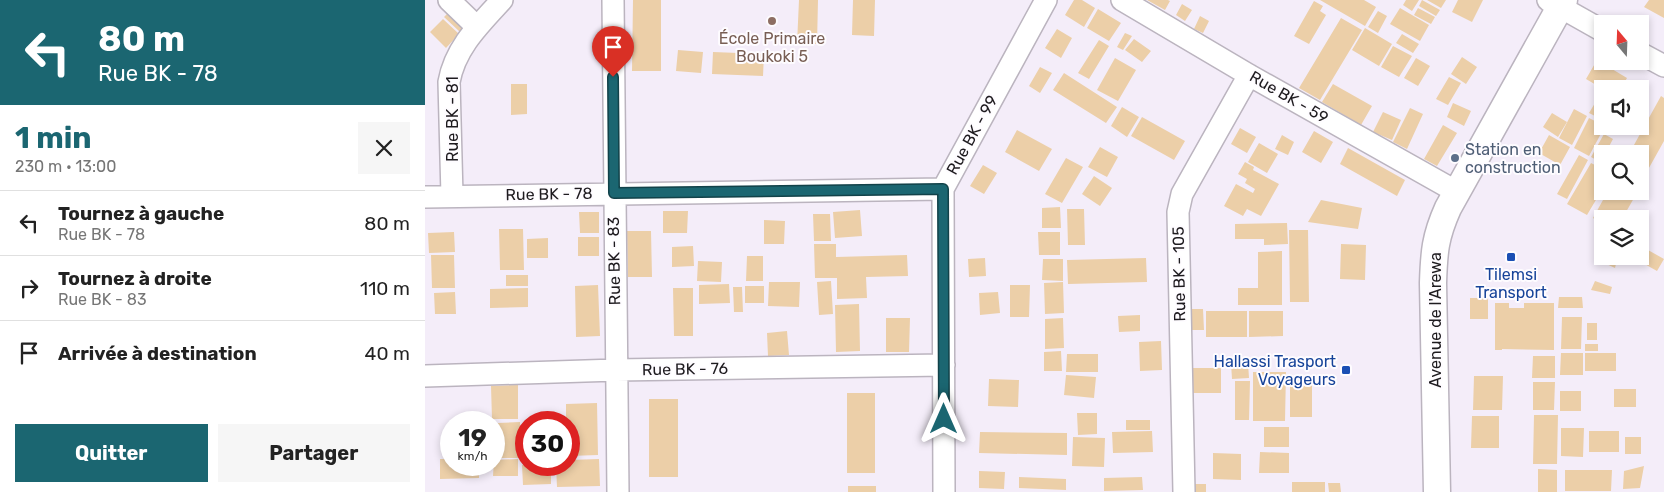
<!DOCTYPE html>
<html lang="fr">
<head>
<meta charset="utf-8">
<style>
  :root { --surface:#fff; --page:#f6f6f6; --text:#222; --muted:#767676; --line:#e0e0e0; --accent:#1b6671 }
  body { margin:0; font-family:Rubik,sans-serif; background:var(--page); color:var(--text); height:100vh; display:flex; flex-direction:column; font-size:19px; white-space:nowrap }
  * { box-sizing:border-box; margin:0 }
  p { font-size:16px; color:var(--muted) }
  .icon { flex:none; width:28px; height:28px; fill:none; stroke:currentColor; stroke-width:2; stroke-linecap:round; stroke-linejoin:round }
  .map { position:relative; flex:1; overflow:hidden }
  .sheet { display:flex; flex-direction:column; background:var(--surface); width:425px }
  .sheet>* { flex:none }
  .top-card { background:#1b6671; color:#fff; overflow:hidden }
  .needle { width:32px; rotate:341deg }
  .controls { position:absolute; left:1169px; top:15px; display:grid; gap:10px }
  .controls a { display:grid; place-items:center; width:55px; height:55px; border-radius:0px; background:var(--surface); box-shadow:0 2px 8px #0003; font-size:25px }
  .speed { position:absolute; left:15px; top:411px; display:flex; gap:10px; font-size:25px; font-weight:700; text-align:center }
  .speed>* { display:grid; place-content:center; width:65px; height:65px; border-radius:50%; background:var(--surface); box-shadow:0 2px 8px #0003; line-height:1 }
  .speed small { font-size:12px; font-weight:400 }
  .speed .limit { border:8px solid #d22; background:#fff; color:#111 }
  .pin { position:absolute; display:grid; place-items:center; width:42px; height:42px; color:#fff; margin:-51px -21px; border-radius:50% 50% 50% 0; rotate:-45deg; box-shadow:0 0 5px #0007 }
  .pin .icon { rotate:45deg }
  .me { position:absolute; width:55px; margin:-28px; rotate:0deg; stroke-linejoin:round; filter:drop-shadow(0 0 4px #0008) }
  .turn { display:flex; align-items:center; gap:18px; height:105px; padding:0 15px; font-size:22px }
  .turn .icon { width:65px; height:65px; stroke-width:2.5 }
  .turn b { display:block; font-size:35px; line-height:42px }
  .round { display:grid; place-items:center; flex:none; width:52px; height:52px; border-radius:0px; background:var(--page) }
  .overview { display:flex; align-items:center; justify-content:space-between; height:85px; padding:0 15px }
  h1 { font-size:30px; font-weight:700; line-height:38px; color:var(--accent) }
  .button { display:flex; gap:10px; margin-top:auto; padding:10px 15px }
  .button a { flex:1; height:58px; border-radius:0px; background:var(--accent); color:#fff; font-size:20px; font-weight:700; line-height:58px; text-align:center }
  .button a+a { background:var(--page); color:var(--text) }
  ul { padding:0; list-style:none }
  li { display:flex; align-items:center; gap:15px; height:65px; padding:0 15px; border-top:1px solid var(--line) }
  li div { flex:1 }
  li b { display:block; font-size:19px }
  li em { font-style:normal }
  main { display:flex; flex:1; min-height:0 }
  .map>svg:first-child { display:block }
  .building { fill:#eccfa8 }
  .lines { fill:none; stroke-linecap:round; stroke-linejoin:round }
  .minor-casing { stroke:#bbb4bf; stroke-width:24 }
  .tertiary-casing { stroke:#bbb4bf; stroke-width:29 }
  .minor { stroke:#fff; stroke-width:21 }
  .tertiary { stroke:#fff; stroke-width:26 }
  .route-casing { stroke:#124249; stroke-width:12 }
  .route { stroke:#1b6671; stroke-width:9 }
  .education-dot { fill:#8d6e63; stroke:#fefcff; stroke-width:2 }
  .service-dot { fill:#5c6f8a; stroke:#fefcff; stroke-width:2 }
  .transit-dot { fill:#1a4fb4; stroke:#fefcff; stroke-width:2 }
  .labels { text-anchor:middle; dominant-baseline:central; stroke-width:4; stroke-linejoin:round; paint-order:stroke }
  .education-label { font-size:16px; fill:#785e54; stroke:#fefcff }
  .street-label { font-size:16px; fill:#1e1b1f; stroke:#fefcff }
  .service-label { font-size:16px; fill:#4e5e75; stroke:#fefcff; text-anchor:start }
  .transit-label { font-size:16px; fill:#164399; stroke:#fefcff }
</style>
</head>
<body>
<main>
<section class="sheet">
<div class="top-card">
<div class="turn"><svg class="icon" aria-label="left" viewBox="0 0 24 24"><path d="M17 20v-9H6M10 6l-5 5 5 5"/></svg><div><b>80 m</b>Rue BK - 78</div></div>
</div>
<div class="overview"><div><h1>1 min</h1><p>230 m · 13:00</p></div><a class="round"><svg class="icon" aria-label="close" viewBox="0 0 24 24"><path d="M6 6l12 12M18 6L6 18"/></svg></a></div>
<ul>
<li><svg class="icon" aria-label="left" viewBox="0 0 24 24"><path d="M17 20v-9H6M10 6l-5 5 5 5"/></svg><div><b>Tournez à gauche</b><p>Rue BK - 78</p></div><em>80 m</em></li>
<li><svg class="icon" aria-label="right" viewBox="0 0 24 24"><path d="M7 20v-9h11M14 6l5 5-5 5"/></svg><div><b>Tournez à droite</b><p>Rue BK - 83</p></div><em>110 m</em></li>
<li><svg class="icon" aria-label="arrive" viewBox="0 0 24 24"><path d="M6 21V4h12l-3 4 3 4H6"/></svg><div><b>Arrivée à destination</b></div><em>40 m</em></li>
</ul>
<div class="button"><a>Quitter</a><a>Partager</a></div>
</section>
<div class="map">
<svg width="1239" height="492" viewBox="0 0 1239 492">
  <rect width="100%" height="100%" fill="#f4edf9"/>
  <path class="building" d="M208 0H236V71H207Z
    M374 0H393L392 44H372Z
    M428 0H450L449 36 427 35Z
    M649 0H657L670 8 659 27 640 15Z
    M722 0H743L745 1 740 10Z
    M895 0H939L951 7 940 26Z
    M981 0H994L987 11 978 5Z
    M997 0 1015 10 1011 16 994 6Z
    M1002 0H1021L1016 8Z
    M1033 0H1058L1047 22 1027 12Z
    M1224 0H1239V18L1219 7Z
    M889 1 898 6 895 11 901 15 884 44 869 36Z
    M757 4 767 10 760 21 751 15Z
    M975 8 1004 25 995 41 965 24Z
    M993 8 1010 17 1006 24 989 15Z
    M27 9 43 24 35 32 19 17Z
    M673 9 696 23 684 41 662 28Z
    M953 11 962 16 953 33 943 27Z
    M775 16 784 21 778 33 769 29Z
    M916 18 937 30 895 100 874 88Z
    M18 19 34 34 21 48 5 32Z
    M940 28 967 44 954 66 927 50Z
    M632 29 647 38 636 58 620 48Z
    M700 33 707 36 698 50 692 47Z
    M977 34 994 44 988 53 971 43Z
    M709 39 726 51 717 62 700 50Z
    M674 40 684 46 664 79 653 73Z
    M968 46 987 56 974 77 956 67Z
    M253 50 278 52 276 73 251 71Z
    M288 52 339 54 338 76 287 74Z
    M1037 57 1052 67 1041 84 1026 74Z
    M690 58 711 70 693 101 672 90Z
    M991 58 1005 66 993 86 979 78Z
    M1172 60 1202 78 1196 89H1178L1161 79Z
    M615 67 627 73 615 93 604 86Z
    M639 73 692 107 681 123 628 90Z
    M1024 77 1036 83 1023 105 1011 99Z
    M86 84H102V114L86 115Z
    M908 84 947 106 936 125 897 102Z
    M1236 96 1239 98V141L1215 184V154H1204Z
    M1173 98 1178 100V120L1164 113Z
    M1028 103 1046 111 1039 126 1022 117Z
    M697 107 714 117 702 137 686 126Z
    M985 108 998 114 982 149 968 142Z
    M1149 109 1162 116 1147 145 1134 138Z
    M958 112 976 120 967 140 948 132Z
    M1127 113 1142 122 1133 137 1118 127Z
    M717 117 760 141 749 160 706 136Z
    M1164 118 1180 126 1164 156 1149 148Z
    M1018 125 1032 133 1012 166 999 159Z
    M815 128 831 137 822 153 806 144Z
    M592 130 627 149 614 171 580 152Z
    M889 131 908 142 896 163 877 152Z
    M1179 134 1188 139 1180 154H1178L1175 162 1166 157Z
    M857 135 869 142 863 155 850 149Z
    M1124 135 1145 147 1135 165 1114 153Z
    M834 143 853 154 842 173 823 162Z
    M675 147 693 157 682 177 663 167Z
    M923 148 980 180 972 196 915 164Z
    M1154 155 1163 160 1142 199 1132 194Z
    M641 158 658 167 637 203 620 194Z
    M820 162 829 167 828 170 854 184 836 216 822 209 818 216 799 206 811 184 828 193 830 189 820 183 822 179 813 174Z
    M1166 163 1178 169V188L1162 215 1142 204Z
    M558 165 572 173 559 194 545 186Z
    M669 176 687 188 675 206 657 194Z
    M1183 191H1213L1197 219H1178V224L1168 218Z
    M896 200 937 208 933 229 883 222Z
    M635 207 636 228H617V208Z
    M642 209H659L660 245H643Z
    M435 210 437 236 410 238 408 212Z
    M238 211H263L262 233H238Z
    M154 212H174V233H155Z
    M388 214H405L406 241H389Z
    M339 220 360 221 359 244H339Z
    M862 223 863 244 839 245V239H810V224Z
    M74 229H98L99 270H75Z
    M864 230H883L884 302H865Z
    M202 231H226L227 277H203Z
    M29 232 30 252 4 253 3 233Z
    M613 232H635V255H614Z
    M153 237H174V256H153Z
    M123 238V258H102V239Z
    M389 244H411V257L482 255 483 276 441 277 442 298 412 299V278H390Z
    M916 244 941 245 940 280 915 279Z
    M268 246 269 266 247 267V247Z
    M1223 250 1239 259 1232 271 1216 262Z
    M857 251V305H813V288H833V252Z
    M6 255H29L30 288H7Z
    M322 256H338V281H321Z
    M1179 256H1193L1190 268 1177 262Z
    M560 258 561 276 544 277 543 259Z
    M721 258 722 282 643 284 642 260Z
    M618 259H638V281L617 280Z
    M273 261 297 262 296 282 272 281Z
    M81 275H103V286H81Z
    M406 281 408 314 394 315 392 282Z
    M1170 281 1187 287 1185 294 1166 290Z
    M344 282H375L374 307 343 306Z
    M638 282 639 313 620 314 619 283Z
    M304 284 305 303 274 304V285Z
    M173 285 175 336 151 337 150 286Z
    M585 285H605L604 317H585Z
    M320 286H339V303H320Z
    M308 287H317L318 312H309Z
    M103 288V307L65 308V289Z
    M248 288H268V336H249Z
    M30 292 31 314H10L9 293Z
    M573 292 575 313 555 315 554 293Z
    M1134 297H1157L1158 308H1133Z
    M1045 298H1063V319H1045Z
    M1070 303H1084V308H1099V303H1129V350L1077 349V350H1070Z
    M434 304 435 351 411 352 410 305Z
    M766 309H778L779 330H766Z
    M781 311H822V337H781Z
    M824 311H858V336L824 337Z
    M715 315V331L694 332 693 316Z
    M1137 317H1157L1156 349H1136Z
    M461 318H485L484 352H461Z
    M638 318 639 348 620 349V319Z
    M1162 323H1172V340H1162Z
    M362 331 364 355 343 356 342 333Z
    M736 341 737 370 715 371 714 342Z
    M1160 344H1173V351H1160Z
    M636 351 637 371H619V352Z
    M1136 353H1158V375H1135Z
    M1160 353H1191V371H1160Z
    M642 354H673V372H641Z
    M1108 356H1130V378H1107Z
    M806 363H823L824 378 807 379Z
    M766 368H796V393H766Z
    M828 372H861L860 421H828Z
    M641 375 671 377 669 398 639 395Z
    M1049 376H1078L1077 410H1048Z
    M865 377H887V417H865Z
    M564 379 594 380 593 407 563 406Z
    M810 381H825L824 420H810Z
    M1108 382H1130L1129 410H1108Z
    M93 385V419H67L66 386Z
    M1189 389H1211V407H1189Z
    M1135 391H1156V411H1135Z
    M422 393H450V473H422Z
    M224 399H253V477H224Z
    M172 403 173 455 144 456V422H141V404Z
    M652 413H672V434L653 435Z
    M1109 415H1133L1132 464H1108Z
    M1047 416H1074V448H1046Z
    M701 420H725V430H701Z
    M95 422 96 458H74L73 423Z
    M839 427H864V447H839Z
    M1136 428H1159L1158 457 1136 456Z
    M727 431 728 452 688 453 687 432Z
    M1164 431H1194V452H1164Z
    M555 432 642 433V455L554 453Z
    M648 437 680 438 679 467 647 466Z
    M1200 437H1216V454H1200Z
    M835 452 864 453V473H834Z
    M788 453 816 454V480L788 479Z
    M15 459H26V465H54V478L15 479Z
    M93 459V476H68L69 460Z
    M174 459 175 486 132 487 131 465H144V460Z
    M97 465H126V484L98 485Z
    M1219 466 1215 488 1198 489 1199 471Z
    M1113 469 1132 470V492H1113Z
    M1140 470H1187L1186 491H1140Z
    M554 471 580 472 579 489 554 488Z
    M594 477 641 479V490L594 488Z
    M717 477 718 490 679 491V478Z
    M867 482H900V492H867Z
    M903 483H915L916 492H904Z
    M770 484H781V492H770Z
    M423 486H451V492H423Z"/>
  <g class="lines">
    <defs>
      <path id="minor" d="M24 0 52 27
        M188 0 193 492
        M697 0 824 75 1032 192
        M1123 0 1178 31
        M1215 53 1239 66
        M27 196 24 82C30 48 54 25 77 0
        M0 197 518 189
        M0 376 191 370 519 365
        M519 492 518 189 621 0
        M759 492 753 212 757 194 824 75"/>
      <path id="tertiary" d="M1012 492 1008 283C1009 252 1010 237 1023 208L1139 0"/>
    </defs>
    <use href="#minor" class="minor-casing"/>
    <use href="#tertiary" class="tertiary-casing"/>
    <use href="#minor" class="minor"/>
    <use href="#tertiary" class="tertiary"/>
  </g>
  <g class="lines">
    <defs>
      <path id="route" d="M188 77 189 193 518 189 519 419"/>
    </defs>
    <use href="#route" class="route-casing"/>
    <use href="#route" class="route"/>
  </g>
  <circle class="education-dot" cx="347" cy="21" r="5"/>
  <circle class="service-dot" cx="1030" cy="158" r="5"/>
  <g class="transit-dot">
    <rect x="1081" y="252" width="10" height="10" rx="2.5"/>
    <rect x="916" y="365" width="10" height="10" rx="2.5"/>
  </g>
  <g class="labels">
    <g class="education-label">
      <text x="347" y="38">École Primaire<tspan x="347" dy="18">Boukoki 5</tspan></text>
    </g>
    <g class="street-label">
      <text transform="translate(864 97) rotate(30)">Rue BK - 59</text>
      <text transform="translate(27 119) rotate(-90)">Rue BK - 81</text>
      <text transform="translate(547 135) rotate(-61)">Rue BK - 99</text>
      <text transform="translate(124 194) rotate(-1)">Rue BK - 78</text>
      <text transform="translate(189 261) rotate(-91)">Rue BK - 83</text>
      <text transform="translate(754 274) rotate(-91)">Rue BK - 105</text>
      <text transform="translate(1010 320) rotate(-90)">Avenue de l'Arewa</text>
      <text transform="translate(260 369) rotate(-1)">Rue BK - 76</text>
    </g>
    <g class="service-label">
      <text x="1040" y="149">Station en<tspan x="1040" dy="18">construction</tspan></text>
    </g>
    <g class="transit-label">
      <text x="1086" y="274">Tilemsi<tspan x="1086" dy="18">Transport</tspan></text>
      <text x="911" y="361" text-anchor="end">Hallassi Trasport<tspan x="911" dy="18">Voyageurs</tspan></text>
    </g>
  </g>
</svg>
<div class="controls">
<a><svg class="needle" viewBox="-14 -14 28 28"><path d="M0-13l5 13h-10z" fill="#e53935"/><path d="M0 13l5-13h-10z" fill="#767676"/></svg></a>
<a><svg class="icon" aria-label="sound" viewBox="0 0 24 24"><path d="M4 9h4l5-4v14l-5-4H4zM17 9q2 3 0 6"/></svg></a>
<a><svg class="icon" aria-label="search" viewBox="0 0 24 24"><circle cx="10" cy="10" r="6"/><path d="M15 15l6 6"/></svg></a>
<a><svg class="icon" aria-label="layers" viewBox="0 0 24 24"><path d="M12 4l9 5-9 5-9-5zM3 14l9 5 9-5"/></svg></a>
</div>
<div class="speed"><div>19<small>km/h</small></div><div class="limit">30</div></div>
<div class="pin" style="left:188px;top:77px;background:#d93025"><svg class="icon" aria-label="arrive" viewBox="0 0 24 24"><path d="M6 21V4h12l-3 4 3 4H6"/></svg></div>
<svg class="me" style="left:519px;top:419px" viewBox="-20 -20 40 40"><path d="M0-17L14 15 0 8-14 15z" fill="#1b6671" stroke="#fff" stroke-width="4"/></svg>
</div>
</main>
</body>
</html>
